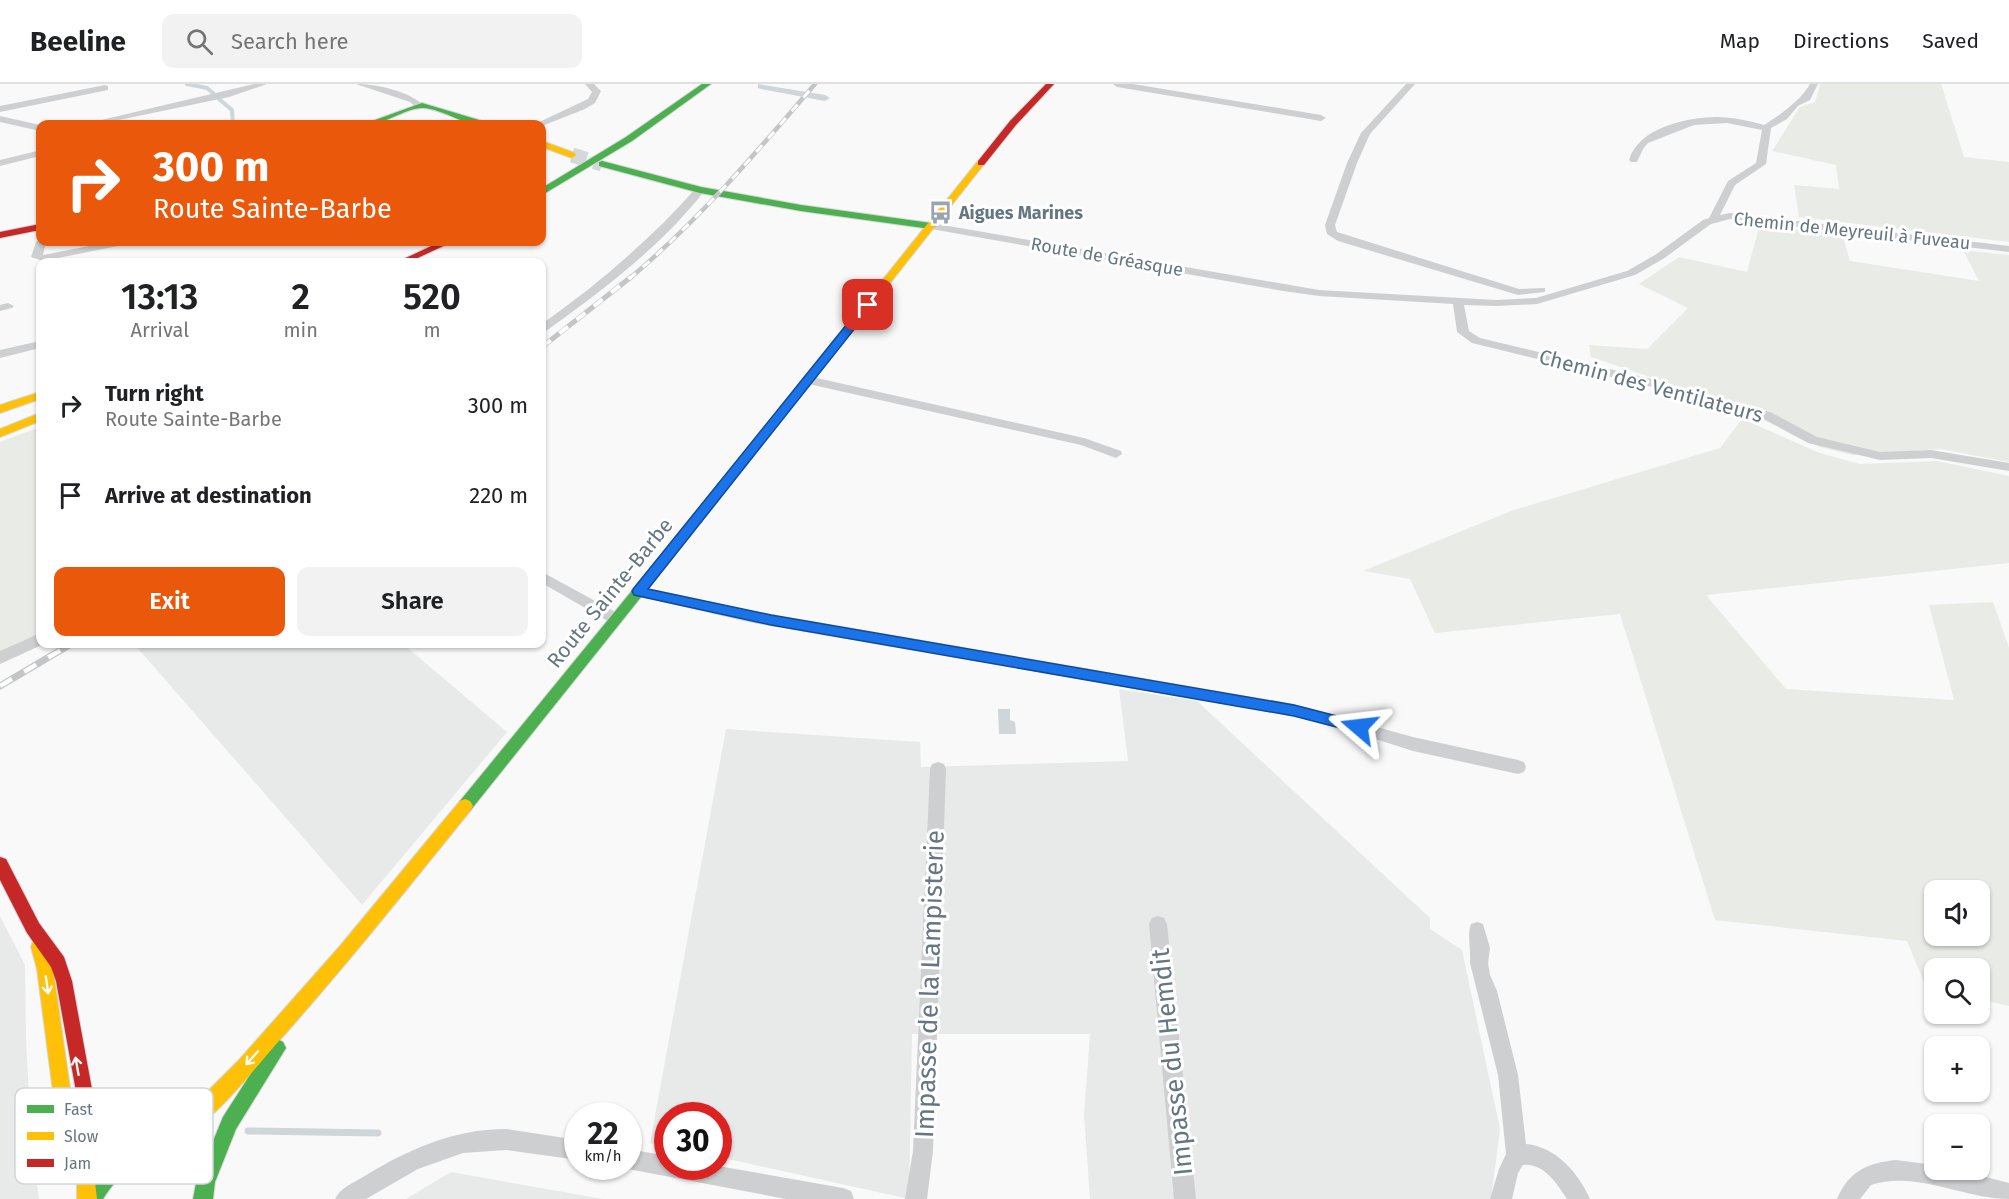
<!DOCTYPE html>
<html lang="en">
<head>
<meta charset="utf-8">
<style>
  :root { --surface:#fff; --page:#f2f2f2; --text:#202124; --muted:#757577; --line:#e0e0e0; --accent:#ea580c }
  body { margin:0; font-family:"Fira Sans",sans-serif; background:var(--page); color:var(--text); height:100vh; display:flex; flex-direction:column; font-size:22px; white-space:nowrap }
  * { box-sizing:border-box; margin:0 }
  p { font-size:20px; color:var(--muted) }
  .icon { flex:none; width:33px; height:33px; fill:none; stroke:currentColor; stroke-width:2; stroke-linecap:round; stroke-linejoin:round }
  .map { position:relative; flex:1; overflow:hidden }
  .panel { position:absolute; left:36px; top:174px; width:510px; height:390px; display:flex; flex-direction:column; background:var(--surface); border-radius:12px; box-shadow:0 2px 4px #0004 }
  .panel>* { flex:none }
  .guide { position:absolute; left:36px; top:36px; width:510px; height:126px; border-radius:12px; box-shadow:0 2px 4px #0004; background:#ea580c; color:#fff; overflow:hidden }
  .tools { position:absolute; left:1924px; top:796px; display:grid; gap:12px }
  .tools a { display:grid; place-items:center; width:66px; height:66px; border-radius:12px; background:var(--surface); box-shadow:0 2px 4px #0004; font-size:30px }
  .speed { position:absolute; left:564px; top:1018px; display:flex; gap:12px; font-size:30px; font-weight:700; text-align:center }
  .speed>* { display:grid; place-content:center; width:78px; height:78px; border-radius:50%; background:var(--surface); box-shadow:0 2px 4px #0004; line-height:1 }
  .speed small { font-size:15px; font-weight:400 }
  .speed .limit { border:9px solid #d22; background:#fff; color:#111 }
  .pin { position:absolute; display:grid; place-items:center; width:51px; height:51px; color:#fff; margin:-26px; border-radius:12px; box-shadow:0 3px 9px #0006 }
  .me { position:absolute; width:66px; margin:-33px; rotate:287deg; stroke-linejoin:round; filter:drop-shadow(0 0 4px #0008) }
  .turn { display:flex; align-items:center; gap:21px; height:126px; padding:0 18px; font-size:27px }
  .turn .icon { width:78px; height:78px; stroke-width:2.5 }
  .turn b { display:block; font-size:42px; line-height:51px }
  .eta { display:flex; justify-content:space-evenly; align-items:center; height:102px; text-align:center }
  .eta b { font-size:36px; font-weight:600; line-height:42px }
  .cta { display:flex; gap:12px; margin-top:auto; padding:12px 18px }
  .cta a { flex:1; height:69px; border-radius:12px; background:var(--accent); color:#fff; font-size:24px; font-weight:600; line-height:69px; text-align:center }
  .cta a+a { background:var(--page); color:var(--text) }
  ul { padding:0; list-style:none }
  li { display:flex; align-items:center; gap:18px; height:90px; padding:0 18px }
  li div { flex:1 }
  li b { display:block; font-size:22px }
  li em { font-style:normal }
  header { display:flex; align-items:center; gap:36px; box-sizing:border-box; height:84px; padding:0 30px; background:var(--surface); border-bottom:2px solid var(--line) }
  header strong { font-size:28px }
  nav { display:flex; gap:33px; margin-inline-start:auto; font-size:21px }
  .search { width:420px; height:54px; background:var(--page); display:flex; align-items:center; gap:15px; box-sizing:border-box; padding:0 21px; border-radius:12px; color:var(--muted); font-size:22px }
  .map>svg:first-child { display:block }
  .built { fill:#e8e9e9 }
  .green { fill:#e8ebe6; fill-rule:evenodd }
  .water { fill:#ced6d9 }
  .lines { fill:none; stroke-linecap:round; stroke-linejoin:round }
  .stream-far1 { stroke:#ced6d9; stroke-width:4 }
  .stream { stroke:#ced6d9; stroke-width:7 }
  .canal { fill:#ced6d9; fill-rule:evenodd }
  .secondary-tunnel { stroke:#d4d8dc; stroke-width:15; stroke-dasharray:15 8; stroke-linecap:butt }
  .fast-casing { stroke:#d5d6d7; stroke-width:2 }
  .slow-casing { stroke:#d5d6d7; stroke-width:2 }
  .jam-casing { stroke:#d5d6d7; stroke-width:2 }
  .street { fill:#cecfd0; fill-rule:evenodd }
  .fast { fill:#4caf50; fill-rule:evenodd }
  .slow { fill:#ffc107; fill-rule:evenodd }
  .jam { fill:#c62828; fill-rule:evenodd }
  .rail-far2-casing { stroke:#c3c5c6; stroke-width:4.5 }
  .rail-far1-casing { stroke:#c3c5c6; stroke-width:5 }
  .rail-casing { stroke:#c3c5c6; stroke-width:7 }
  .rail-far2 { stroke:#fff; stroke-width:3; stroke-dasharray:9; stroke-linecap:butt }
  .rail-far1 { stroke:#fff; stroke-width:4; stroke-dasharray:11; stroke-linecap:butt }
  .rail { stroke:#fff; stroke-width:4.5; stroke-dasharray:14; stroke-linecap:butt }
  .oneway { stroke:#f6fbf6 }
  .route { fill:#1a73e8; stroke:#114b97; stroke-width:1.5 }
  .labels { text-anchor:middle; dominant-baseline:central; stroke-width:6; stroke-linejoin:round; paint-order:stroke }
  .far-poi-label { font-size:18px; font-weight:bold; fill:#657683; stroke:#fff; text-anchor:start }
  .far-street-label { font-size:18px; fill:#657683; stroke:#fff }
  .street-label { font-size:21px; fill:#657683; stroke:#fff }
  .near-street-label { font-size:26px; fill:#657683; stroke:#fff }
  .key { fill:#fff; stroke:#d1d6da; stroke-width:1.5 }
  .key-label { font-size:16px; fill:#657683 }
</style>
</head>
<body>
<header>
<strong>Beeline</strong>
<div class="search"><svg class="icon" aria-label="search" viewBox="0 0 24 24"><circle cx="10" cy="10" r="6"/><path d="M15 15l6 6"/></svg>Search here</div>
<nav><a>Map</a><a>Directions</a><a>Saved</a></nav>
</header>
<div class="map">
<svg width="2009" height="1115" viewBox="0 0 2009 1115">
  <rect width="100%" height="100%" fill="#f9f9f9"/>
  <path class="built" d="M134 560H403L507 648 362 821Z
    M1119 605 1197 617 1430 834V845L1462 866 1500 1045 1491 1115H1090L1084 1031 1090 950H912L909 1115 719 1073 718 1032H668L667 1062 650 1059 726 645 920 658 921 683 1128 677Z
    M0 832 25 881 26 955 31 1050 39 1115H0Z
    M451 1088 603 1115H406Z"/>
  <path class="green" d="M1820 0H1941L1964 73 2009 78V158L1799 133 1794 101 1839 105 1836 81 1772 67 1800 23 1815 18Z
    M1760 140 1842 151 1850 177 1979 197 1963 166 2009 171V378L1940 365 1852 371 1820 363 1730 320 1591 273 1589 261 1647 265 1688 224 1639 200 1679 173 1747 188Z
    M1742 335 1820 369 1859 380 1937 377 2009 392V479L1706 511 1786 605 1954 616 1929 521 1993 518 2009 564V922L1980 915V885H1935V903L1925 901 1907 857 1715 836 1620 530 1435 549 1410 495 1363 487 1514 426 1720 364ZM1935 807H1980V852H1935Z
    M40 343V549L0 567V358Z"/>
  <path class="water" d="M998 625H1010V636L1015 638 1016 650H999Z"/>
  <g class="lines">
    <path class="stream-far1" d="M187 0 207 4 214 10
      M219 15 232 26 233 40"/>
    <path class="stream" d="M248 1047 378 1049"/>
    <path class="canal" d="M758 0 825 11 830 14 825 17 761 5 758 4Z"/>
    <path class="secondary-tunnel" d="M572 71 602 80"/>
    <defs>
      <path id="fast" d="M702 0H711L632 57 542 111V104L626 53Z
        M422 19 486 38 487 40C464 43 444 25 423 24 406 23 385 42 364 40Z
        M602 77 701 103 801 121 931 139 936 142 931 145 801 127 700 109 599 82V78Z
        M697 431 701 432 703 435 701 438 470 727 465 729 460 727 457 722 460 717 693 432Z
        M277 955 283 958 286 964 236 1045 215 1098 213 1115H193C195 1104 198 1093 196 1082 194 1074 187 1069 179 1067 147 1061 118 1091 103 1115H82C88 1102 96 1090 106 1080 129 1056 187 1028 209 1067L223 1033 271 958Z"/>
      <path id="slow" d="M542 57 575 69 576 71 572 74 542 63Z
        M978 77 985 79 701 438H693L691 435 693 432Z
        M40 308V315L0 329V321Z
        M40 329V337L0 353V345Z
        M465 715 470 717 473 722 470 727C407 805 345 883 278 958 244 997 207 1047 158 1067L151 1065 149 1058 151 1051 198 1017 239 976 340 862 460 717Z
        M39 855 45 857 53 885 77 1053 95 1098 97 1115H77V1098L59 1053 37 885 31 863 33 857Z"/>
      <path id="jam" d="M1046 0H1054L1016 41 984 81H978V77L1010 37Z
        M40 140V146L0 154V148Z
        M440 158H452L409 178H397Z
        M0 773 6 775 39 839 64 873 72 897 94 1016C107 1040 126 1048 150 1057L152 1064 150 1071 143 1073C114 1063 93 1052 79 1024L56 897 51 883 27 849 0 796Z"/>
    </defs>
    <use href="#fast" class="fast-casing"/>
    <use href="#slow" class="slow-casing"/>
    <use href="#jam" class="jam-casing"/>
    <path class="street" d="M254 0H267L229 13 100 40H84Z
      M356 0C376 0 410 7 424 22L417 24 410 18Z
      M585 0H594L601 7 595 19 585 25 542 42 535 40 588 15 592 8Z
      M1113 0H1133L1321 31 1326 34 1321 37 1117 3Z
      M1406 0H1415L1370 50 1357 79 1335 141 1337 148 1519 205 1545 204V208L1518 211 1338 157 1327 150 1325 141 1347 79 1361 49Z
      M1810 0H1818L1810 16 1798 22 1787 35 1771 44 1766 80 1735 101 1720 131 1730 129 2009 162V168L1730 135 1711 140 1663 175 1635 191 1537 220 1496 222 1464 221 1469 247 1480 254 1660 297 1722 319 1770 328 1817 353 1880 368 1931 366 2009 379V387L1931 374 1880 376 1808 359 1762 334 1716 325 1656 304 1472 259 1457 248 1453 220 1319 212 1283 207 931 145 926 142 931 139 1319 206 1496 216 1536 214 1627 187 1655 171 1703 136 1709 134 1728 97 1756 79 1762 46 1727 39 1694 41 1648 59 1643 65 1637 78H1631L1629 76C1638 44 1687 33 1717 33 1733 33 1749 37 1764 41 1779 32 1802 15 1810 0Z
      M105 1 108 2V6L0 28V22Z
      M0 32 40 41V47L0 38Z
      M37 67 40 68V72L0 82V76Z
      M696 104 705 106C662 162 603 206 546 247L542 248V240C598 200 650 156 696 104Z
      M40 155V158H46L43 171 110 158H128L123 161 43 177 31 173 36 158Z
      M8 219 14 222 12 224 0 227V221Z
      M40 257V264L0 274V266Z
      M808 292 1084 354 1121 367 1122 370 1116 374 1081 361 804 299 802 296Z
      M542 488 621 531 623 535 621 539H611L542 499Z
      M638 502 753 527 1294 620 1413 653 1518 676 1524 678 1526 683 1524 688 1518 690 1413 667 1325 639 1294 632 753 539 633 511 631 507 633 503Z
      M40 549V560H44L0 580V567Z
      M938 678 944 680 946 685 933 1067 927 1115H905L913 1067 930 685 932 680Z
      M1158 832 1164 834 1167 840 1196 1115H1174L1149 840 1152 834Z
      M1477 838 1483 840 1490 864 1488 879 1490 891 1497 907 1518 991 1526 1060C1556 1063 1578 1088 1590 1115H1567C1557 1100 1544 1079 1523 1081L1518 1089 1512 1115H1490L1499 1085 1506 1070 1498 991 1470 879C1471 867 1467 849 1471 840Z
      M506 1045 578 1056V1076L506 1066 463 1069 418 1085 366 1115H335C340 1104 353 1099 363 1093 407 1066 453 1045 506 1045Z
      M628 1065 668 1072V1083L718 1082 843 1104 851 1107 854 1115H786L628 1085 622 1083H628Z
      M1896 1076 1935 1081V1086H1959L2009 1099V1115C1964 1115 1916 1086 1871 1101L1860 1115H1837C1849 1087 1867 1079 1896 1076Z"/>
    <use href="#fast" class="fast"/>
    <use href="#slow" class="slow"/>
    <use href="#jam" class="jam"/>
    <defs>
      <path id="rail-far2" d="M629 195C699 136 756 69 815 0"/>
      <path id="rail-far1" d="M542 263 631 193"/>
      <path id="rail" d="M0 602 71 560"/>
    </defs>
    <use href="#rail-far2" class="rail-far2-casing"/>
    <use href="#rail-far1" class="rail-far1-casing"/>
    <use href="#rail" class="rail-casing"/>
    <use href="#rail-far2" class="rail-far2"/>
    <use href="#rail-far1" class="rail-far1"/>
    <use href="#rail" class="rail"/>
  </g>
  <defs><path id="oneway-shaft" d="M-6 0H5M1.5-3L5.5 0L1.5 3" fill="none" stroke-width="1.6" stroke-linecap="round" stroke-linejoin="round" transform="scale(1.5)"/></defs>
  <g class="oneway">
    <use href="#oneway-shaft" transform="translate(47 901) rotate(82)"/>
    <use href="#oneway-shaft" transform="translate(252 974) rotate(132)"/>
    <use href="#oneway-shaft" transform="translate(77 982) rotate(-100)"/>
  </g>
  <path class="route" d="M868 218 871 219V224L648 505 771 531 1294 621 1364 639 1366 643 1364 647 1359 649 1294 632 771 541 634 511 632 507 634 504 864 219Z"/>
  <defs>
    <symbol id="bus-bare" viewBox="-9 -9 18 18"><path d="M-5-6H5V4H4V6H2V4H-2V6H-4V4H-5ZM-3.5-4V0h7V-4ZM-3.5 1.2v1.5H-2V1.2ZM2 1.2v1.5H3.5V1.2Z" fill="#99a4ac" stroke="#fff" stroke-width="2.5" paint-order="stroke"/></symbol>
  </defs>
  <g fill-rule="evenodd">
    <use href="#bus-bare" x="924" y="112" width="33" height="33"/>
  </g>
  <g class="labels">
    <g class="far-poi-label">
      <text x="959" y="129">Aigues Marines</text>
    </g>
    <g class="far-street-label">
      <text transform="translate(1852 147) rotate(6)">Chemin de Meyreuil à Fuveau</text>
      <text transform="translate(1107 173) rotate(10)">Route de Gréasque</text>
    </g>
    <g class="street-label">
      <text transform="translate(1651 302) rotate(15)">Chemin des Ventilateurs</text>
      <text transform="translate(610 509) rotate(-51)">Route Sainte-Barbe</text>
    </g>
    <g class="near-street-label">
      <text transform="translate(930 900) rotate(-88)">Impasse de la Lampisterie</text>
      <text transform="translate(1172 978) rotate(-96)">Impasse du Hemdit</text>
    </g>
  </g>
  <rect x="15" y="1004" width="198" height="96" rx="9" class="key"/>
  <rect x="27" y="1021" width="27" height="8" fill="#4caf50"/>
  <rect x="27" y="1048" width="27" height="8" fill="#ffc107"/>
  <rect x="27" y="1075" width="27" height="8" fill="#c62828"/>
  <g class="key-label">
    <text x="64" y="1031">Fast</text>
    <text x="64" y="1058">Slow</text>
    <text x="64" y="1085">Jam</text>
  </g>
</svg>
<div class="tools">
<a><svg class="icon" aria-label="sound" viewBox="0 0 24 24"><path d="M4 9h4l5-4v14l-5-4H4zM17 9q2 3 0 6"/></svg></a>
<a><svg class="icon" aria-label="search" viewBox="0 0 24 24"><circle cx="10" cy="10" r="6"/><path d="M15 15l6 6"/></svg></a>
<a>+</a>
<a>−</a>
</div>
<div class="speed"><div>22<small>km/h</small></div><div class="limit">30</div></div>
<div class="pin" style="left:868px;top:221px;background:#d93025"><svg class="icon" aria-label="arrive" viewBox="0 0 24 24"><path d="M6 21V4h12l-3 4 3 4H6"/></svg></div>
<svg class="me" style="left:1359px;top:643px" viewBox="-20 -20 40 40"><path d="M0-17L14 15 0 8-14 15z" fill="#1a73e8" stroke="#fff" stroke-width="4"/></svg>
<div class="guide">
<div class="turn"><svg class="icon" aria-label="right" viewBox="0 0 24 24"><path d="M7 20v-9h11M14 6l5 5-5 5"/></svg><div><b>300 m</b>Route Sainte-Barbe</div></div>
</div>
<section class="panel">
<div class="eta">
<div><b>13:13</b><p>Arrival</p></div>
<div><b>2</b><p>min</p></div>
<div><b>520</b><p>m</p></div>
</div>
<ul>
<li><svg class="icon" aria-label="right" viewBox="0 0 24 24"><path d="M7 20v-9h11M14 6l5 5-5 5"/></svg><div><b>Turn right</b><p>Route Sainte-Barbe</p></div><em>300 m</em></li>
<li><svg class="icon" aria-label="arrive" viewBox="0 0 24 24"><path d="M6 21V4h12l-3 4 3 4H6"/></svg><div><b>Arrive at destination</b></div><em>220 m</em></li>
</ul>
<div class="cta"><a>Exit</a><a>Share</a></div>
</section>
</div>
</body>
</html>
